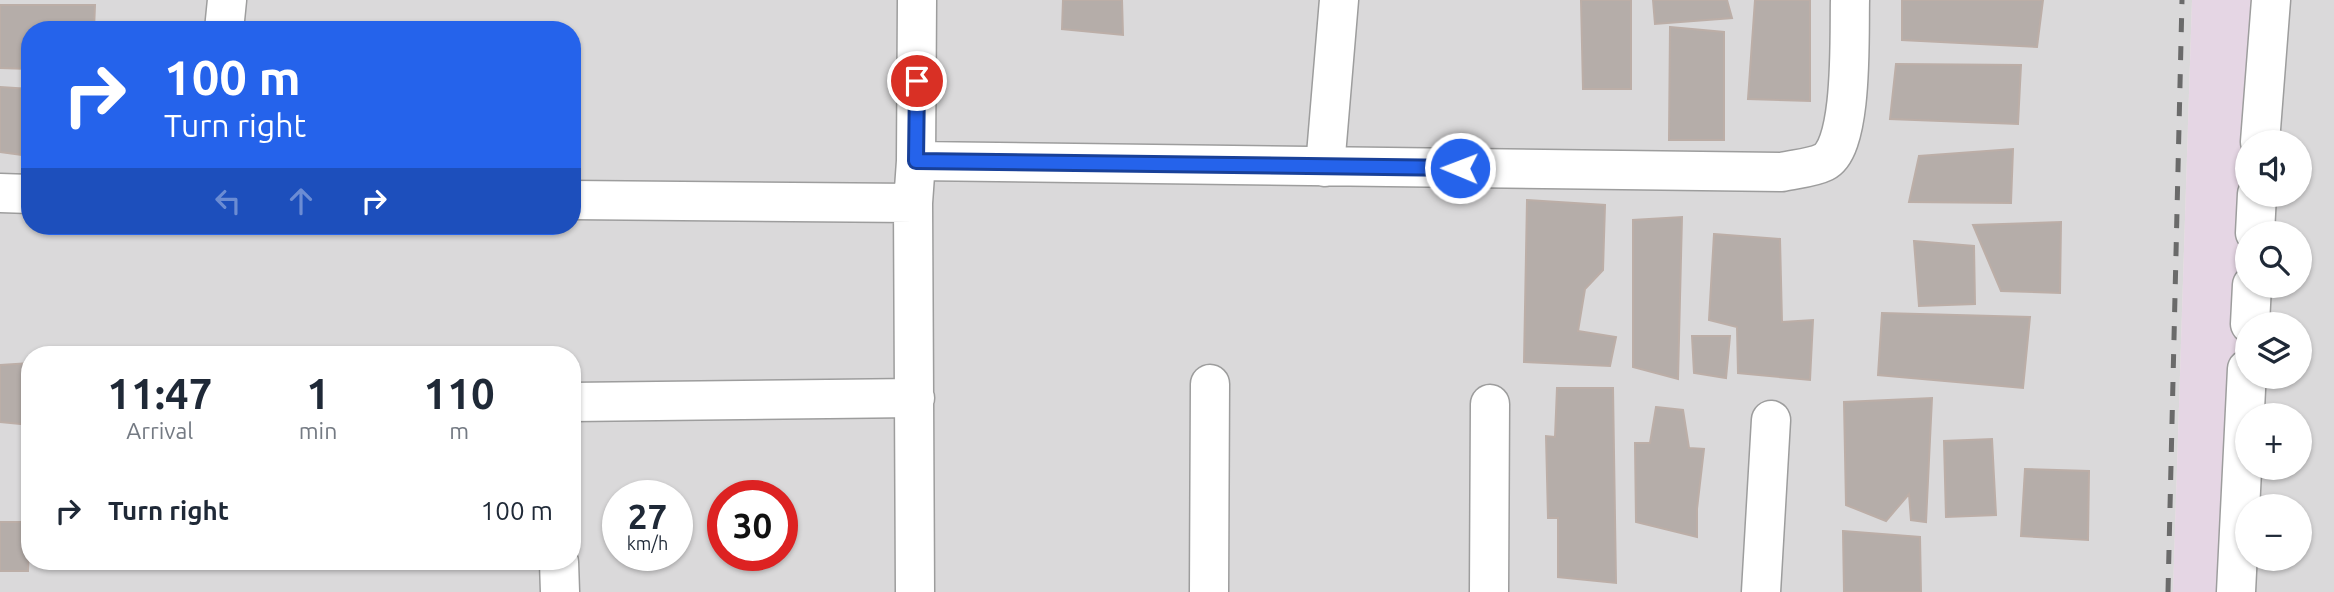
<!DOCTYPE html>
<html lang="en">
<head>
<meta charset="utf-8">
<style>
  :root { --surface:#fff; --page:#f2f2f3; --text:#1f2937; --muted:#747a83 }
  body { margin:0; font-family:Ubuntu,sans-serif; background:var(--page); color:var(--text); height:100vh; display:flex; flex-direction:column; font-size:26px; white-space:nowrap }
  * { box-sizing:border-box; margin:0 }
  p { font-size:23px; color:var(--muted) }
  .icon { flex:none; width:38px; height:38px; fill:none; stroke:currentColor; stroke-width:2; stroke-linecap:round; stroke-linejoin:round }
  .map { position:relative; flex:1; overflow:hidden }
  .details { position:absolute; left:21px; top:346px; width:560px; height:224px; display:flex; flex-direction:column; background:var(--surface); border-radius:28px; box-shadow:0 2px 5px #0004 }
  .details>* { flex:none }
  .guide { position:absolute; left:21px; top:21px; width:560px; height:214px; border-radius:28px; box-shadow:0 2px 5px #0004; background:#2563eb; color:#fff; overflow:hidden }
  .controls { position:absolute; left:2235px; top:130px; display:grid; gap:14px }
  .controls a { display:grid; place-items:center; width:77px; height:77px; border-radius:50%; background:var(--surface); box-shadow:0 2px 5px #0004; font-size:35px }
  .speed { position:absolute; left:602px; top:480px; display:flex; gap:14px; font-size:35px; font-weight:700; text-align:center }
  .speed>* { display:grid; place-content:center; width:91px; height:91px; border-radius:50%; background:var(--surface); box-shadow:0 2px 5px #0004; line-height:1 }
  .speed small { font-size:18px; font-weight:400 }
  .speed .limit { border:10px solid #d22; background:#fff; color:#111 }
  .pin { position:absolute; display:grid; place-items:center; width:60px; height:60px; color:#fff; margin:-30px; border:4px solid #fff; border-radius:50%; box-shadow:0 2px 7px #0007 }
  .me { position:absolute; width:77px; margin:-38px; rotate:271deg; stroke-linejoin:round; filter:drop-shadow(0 0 5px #0008) }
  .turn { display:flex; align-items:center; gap:24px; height:147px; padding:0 28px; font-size:32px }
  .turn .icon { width:91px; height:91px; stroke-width:2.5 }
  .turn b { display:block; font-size:49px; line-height:60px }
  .lanes { display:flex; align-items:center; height:66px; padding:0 28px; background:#0003; justify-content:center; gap:35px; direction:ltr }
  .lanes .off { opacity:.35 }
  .eta { display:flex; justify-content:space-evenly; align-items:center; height:119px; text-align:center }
  .eta b { font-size:42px; font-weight:600; line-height:49px }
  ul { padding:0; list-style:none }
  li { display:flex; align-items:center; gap:21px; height:91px; padding:0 28px }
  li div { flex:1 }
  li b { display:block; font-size:26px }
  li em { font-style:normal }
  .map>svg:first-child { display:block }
  .residential { fill:#dad9da; fill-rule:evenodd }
  .industrial { fill:#e5d6e4 }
  .building { fill:#b5ada9; stroke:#bcaea7; stroke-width:2 }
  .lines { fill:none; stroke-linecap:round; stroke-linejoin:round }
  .minor-casing { stroke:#9d9d9d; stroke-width:41 }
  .minor { stroke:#fff; stroke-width:38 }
  .rail { stroke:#6a6a6a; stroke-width:5; stroke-dasharray:14 14; stroke-linecap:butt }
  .route-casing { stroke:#184099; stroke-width:18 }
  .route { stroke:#2563eb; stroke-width:12 }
</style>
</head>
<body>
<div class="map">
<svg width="2334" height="592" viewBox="0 0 2334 592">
  <rect width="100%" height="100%" fill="#ece8e3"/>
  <path class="residential" d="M0 0H2192L2173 592H0ZM30 30H572V226H30ZM30 355H572V562H30ZM618 495H677V555H618ZM723 495H782V555H723Z
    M2263 0H2334V592H2245L2247 558H2300V506H2247L2249 467H2300V415H2250L2251 376H2300V324H2253L2254 285H2300V233H2256L2257 194H2300V142H2258Z"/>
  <path class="industrial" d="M2192 0H2263L2247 142 2245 592H2173Z"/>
  <path class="building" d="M1063 0H1122L1123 35 1062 29Z
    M1581 0H1631V89H1583Z
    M1653 0H1727L1732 18 1655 24Z
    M1755 0H1810V101L1748 99Z
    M1902 0H2043L2037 47 1902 40Z
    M0 5H95L94 30H30V69L0 68Z
    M1670 27 1724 32V140H1669Z
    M1896 64 2021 65 2018 124 1890 119Z
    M0 87 30 89V156L0 152Z
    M2013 149 2011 203 1909 202 1919 156Z
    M1527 200 1605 205 1603 270 1585 289 1578 331 1616 337 1610 366 1524 362Z
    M1682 217 1678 379 1633 367V220Z
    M2061 222 2060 293 2001 291 1973 225Z
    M1714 234 1780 239 1782 322 1813 320 1810 380 1738 373 1737 327 1709 320Z
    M1914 241 1974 246 1975 304 1919 306Z
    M1882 313 2030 317 2023 388 1878 375Z
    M1692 336H1730L1726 378 1694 373Z
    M30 363V425L0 422V365Z
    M1557 388H1613L1616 583 1558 577V518H1548L1546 436 1555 437Z
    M1932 398 1926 522 1911 520 1909 494 1886 521 1846 505 1844 402Z
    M1656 407 1683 410 1689 448 1704 449 1697 509V537L1636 522 1635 443H1650Z
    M1992 439 1996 515 1946 517 1944 441Z
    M2025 469 2089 471 2088 540 2021 536Z
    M0 522H30L28 571H0Z
    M1843 531 1920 537 1921 592H1844Z"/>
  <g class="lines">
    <defs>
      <path id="minor" d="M224 30 227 0
        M2260 142 2271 0
        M916 161 1782 172C1795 169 1812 168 1824 162 1854 148 1849 31 1850 0
        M1325 167 1339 0
        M0 193 30 194
        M572 200 913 203
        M2255 233 2257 194
        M2250 324 2252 285
        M572 402 915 398
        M559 562 560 592
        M915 592 913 203 916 161 917 0
        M1209 592 1210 384
        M1489 592 1490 404
        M1761 592 1771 420
        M2236 592 2247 369"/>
    </defs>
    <use href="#minor" class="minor-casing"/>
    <use href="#minor" class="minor"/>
    <path class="rail" d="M2168 592 2182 0"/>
  </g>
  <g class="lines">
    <defs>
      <path id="route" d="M917 81 916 161 1460 168"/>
    </defs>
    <use href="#route" class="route-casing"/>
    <use href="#route" class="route"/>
  </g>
</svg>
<div class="controls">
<a><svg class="icon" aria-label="sound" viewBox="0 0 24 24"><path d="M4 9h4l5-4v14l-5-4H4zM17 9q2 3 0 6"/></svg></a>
<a><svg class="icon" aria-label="search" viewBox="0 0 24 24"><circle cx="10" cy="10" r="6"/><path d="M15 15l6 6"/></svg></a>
<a><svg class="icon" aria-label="layers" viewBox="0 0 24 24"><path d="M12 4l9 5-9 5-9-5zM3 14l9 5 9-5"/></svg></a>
<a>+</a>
<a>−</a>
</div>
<div class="speed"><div>27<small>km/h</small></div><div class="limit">30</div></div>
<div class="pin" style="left:917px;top:81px;background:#d93025"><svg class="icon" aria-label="arrive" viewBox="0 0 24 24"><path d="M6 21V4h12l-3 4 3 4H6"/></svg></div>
<svg class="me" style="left:1460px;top:168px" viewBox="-20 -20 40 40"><circle r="17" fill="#2563eb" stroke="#fff" stroke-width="3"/><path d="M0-11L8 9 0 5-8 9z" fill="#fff"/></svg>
<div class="guide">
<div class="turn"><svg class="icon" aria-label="right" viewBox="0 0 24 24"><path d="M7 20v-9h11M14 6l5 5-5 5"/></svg><div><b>100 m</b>Turn right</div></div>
<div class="lanes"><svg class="icon off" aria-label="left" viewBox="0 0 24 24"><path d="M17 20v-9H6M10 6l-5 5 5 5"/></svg><svg class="icon off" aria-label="ahead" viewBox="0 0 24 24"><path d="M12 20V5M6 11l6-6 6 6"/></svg><svg class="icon" aria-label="right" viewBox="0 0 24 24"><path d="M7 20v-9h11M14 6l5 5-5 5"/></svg></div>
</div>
<section class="details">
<div class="eta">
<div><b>11:47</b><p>Arrival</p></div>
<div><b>1</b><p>min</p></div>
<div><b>110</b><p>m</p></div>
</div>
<ul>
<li><svg class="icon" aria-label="right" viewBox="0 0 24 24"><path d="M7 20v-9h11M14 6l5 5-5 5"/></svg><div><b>Turn right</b></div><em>100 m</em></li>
</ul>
</section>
</div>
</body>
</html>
